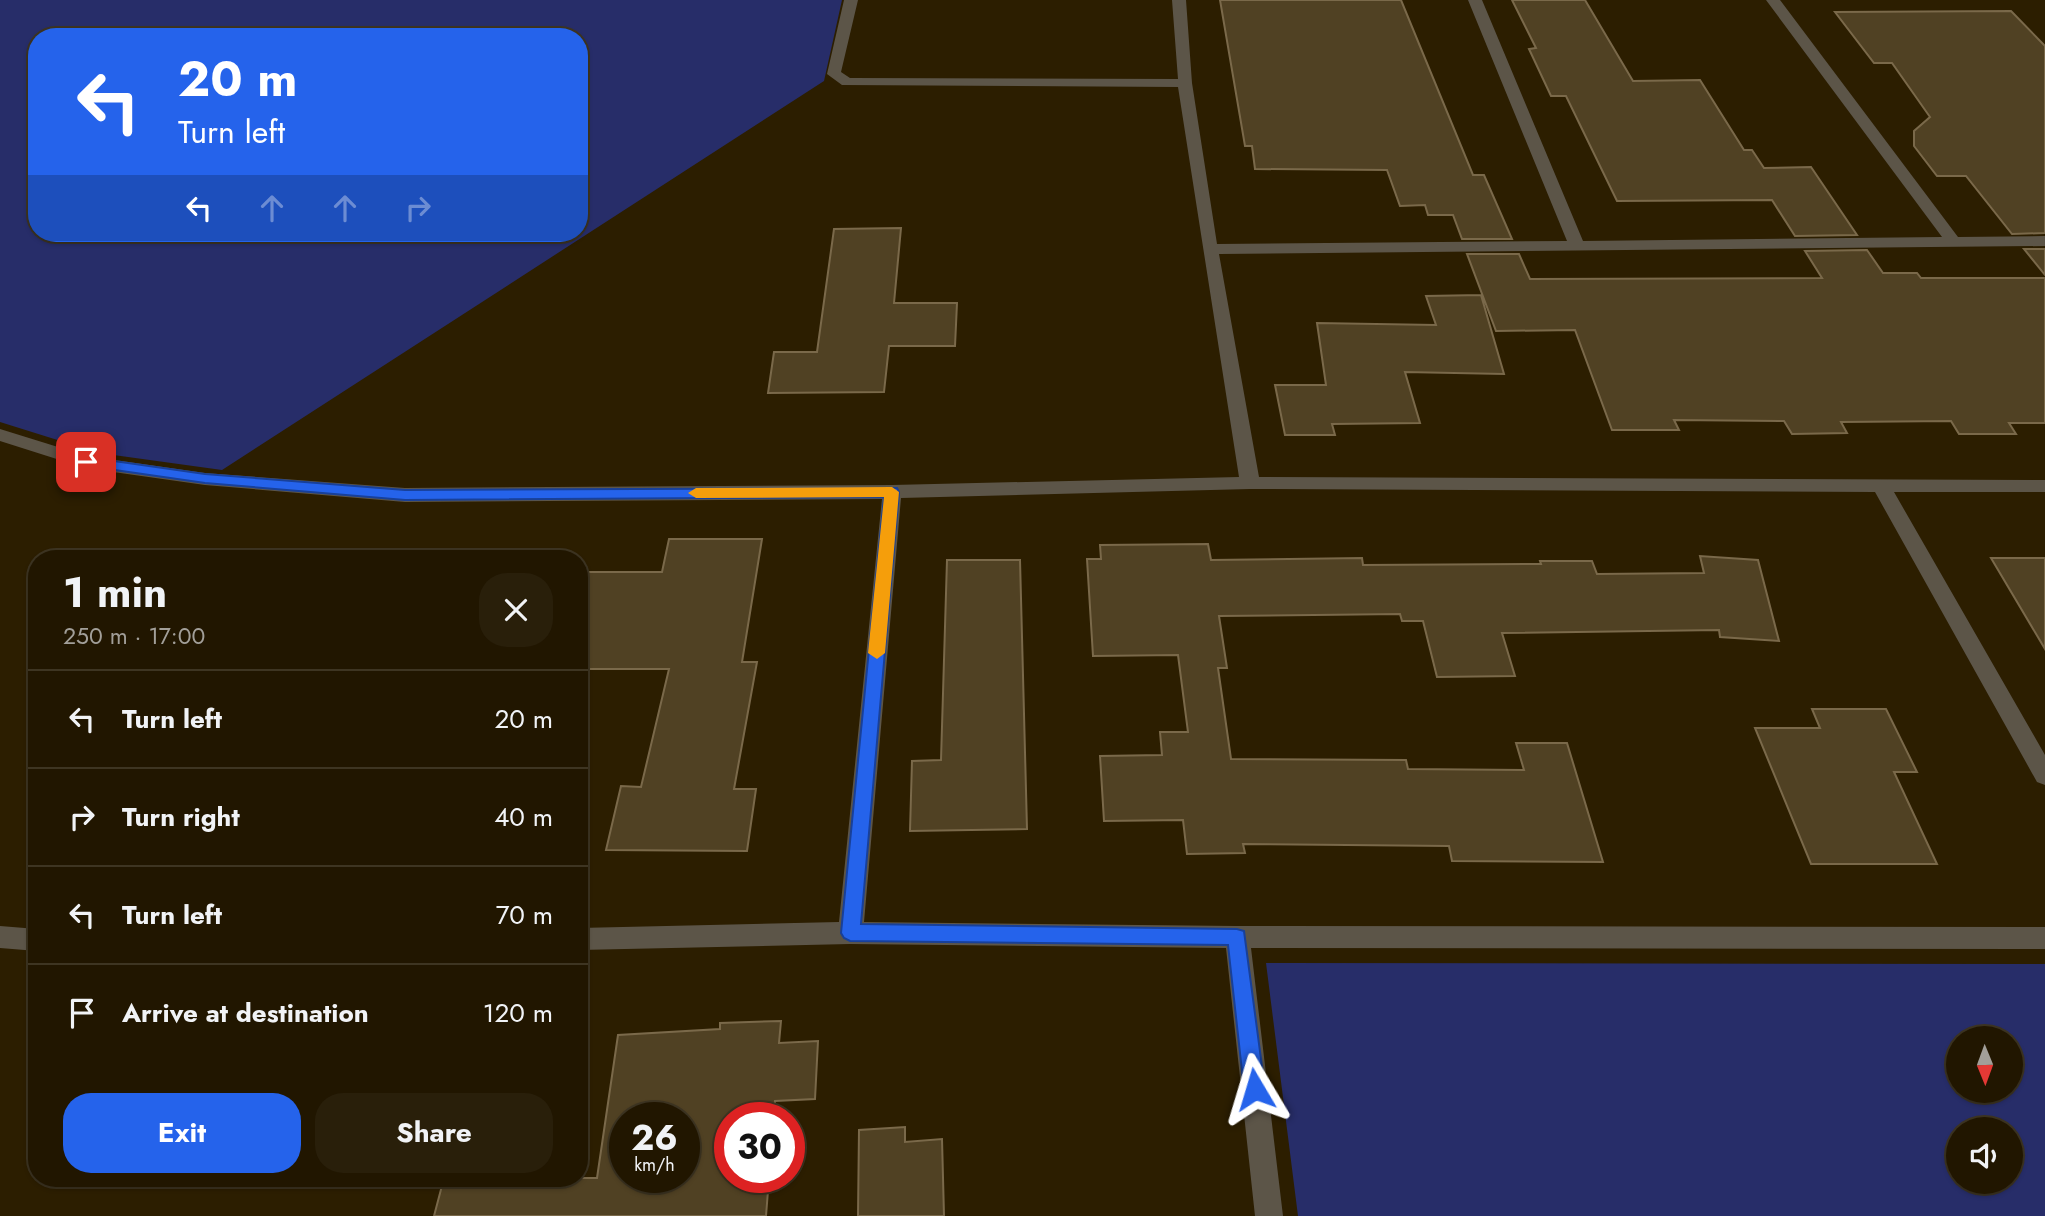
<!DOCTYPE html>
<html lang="en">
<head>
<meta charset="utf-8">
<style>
  :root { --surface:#211600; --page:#291f0a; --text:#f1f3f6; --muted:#a29f99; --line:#3e3522; --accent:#2563eb }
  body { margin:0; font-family:Jost,sans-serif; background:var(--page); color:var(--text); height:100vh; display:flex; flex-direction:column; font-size:26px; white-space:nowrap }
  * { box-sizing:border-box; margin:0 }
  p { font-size:23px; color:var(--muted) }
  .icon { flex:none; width:38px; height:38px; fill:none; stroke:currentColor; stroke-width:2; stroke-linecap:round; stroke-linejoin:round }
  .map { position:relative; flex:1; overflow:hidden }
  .panel { position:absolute; left:28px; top:550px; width:560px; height:637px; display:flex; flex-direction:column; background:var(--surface); border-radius:28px; box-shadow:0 2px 5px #0004,0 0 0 2px var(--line) }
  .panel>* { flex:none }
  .banner { position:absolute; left:28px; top:28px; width:560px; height:214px; border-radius:28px; box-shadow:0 2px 5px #0004,0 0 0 2px var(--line); background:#2563eb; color:#fff; overflow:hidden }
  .needle { width:46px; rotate:179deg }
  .fabs { position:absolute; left:1946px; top:1026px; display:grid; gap:14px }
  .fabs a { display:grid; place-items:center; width:77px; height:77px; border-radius:50%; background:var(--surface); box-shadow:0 2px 5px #0004,0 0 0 2px var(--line); font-size:35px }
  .speed { position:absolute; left:609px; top:1102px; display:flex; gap:14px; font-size:35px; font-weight:700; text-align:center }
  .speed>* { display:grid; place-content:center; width:91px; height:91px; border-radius:50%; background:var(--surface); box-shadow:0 2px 5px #0004,0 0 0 2px var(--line); line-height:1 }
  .speed small { font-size:18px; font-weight:400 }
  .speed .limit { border:10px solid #d22; background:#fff; color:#111 }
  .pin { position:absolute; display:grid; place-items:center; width:60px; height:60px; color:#fff; margin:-30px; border-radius:14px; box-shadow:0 4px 10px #0006 }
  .me { position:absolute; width:77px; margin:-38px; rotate:353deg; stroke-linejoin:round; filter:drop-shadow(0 0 5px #0008) }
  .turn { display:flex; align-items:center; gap:24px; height:147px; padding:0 35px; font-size:32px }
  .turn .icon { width:91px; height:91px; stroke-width:2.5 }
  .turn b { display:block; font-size:49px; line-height:60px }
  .lanes { display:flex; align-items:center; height:66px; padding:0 35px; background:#0003; justify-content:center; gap:35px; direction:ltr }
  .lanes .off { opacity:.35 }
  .round { display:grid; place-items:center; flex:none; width:74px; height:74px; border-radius:28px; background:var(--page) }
  .head { display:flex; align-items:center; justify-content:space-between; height:119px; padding:0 35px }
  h1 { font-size:42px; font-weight:700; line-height:52px }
  .action { display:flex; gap:14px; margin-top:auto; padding:14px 35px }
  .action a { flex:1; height:80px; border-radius:28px; background:var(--accent); color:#fff; font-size:28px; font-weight:700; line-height:80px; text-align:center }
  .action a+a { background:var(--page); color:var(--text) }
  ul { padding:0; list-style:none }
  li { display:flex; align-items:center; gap:21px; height:98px; padding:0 35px; border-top:2px solid var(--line) }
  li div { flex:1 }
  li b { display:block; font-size:26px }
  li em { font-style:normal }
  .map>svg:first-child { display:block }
  .green { fill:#272d69; fill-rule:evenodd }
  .building { fill:#504123; stroke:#7a694a; stroke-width:2; fill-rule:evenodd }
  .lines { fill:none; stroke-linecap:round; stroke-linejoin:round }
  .minor { fill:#5c5548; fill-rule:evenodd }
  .route { fill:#2563eb; stroke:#184099; stroke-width:2 }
  .slow { fill:#f59e0b }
</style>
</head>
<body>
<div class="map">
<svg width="2045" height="1216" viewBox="0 0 2045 1216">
  <rect width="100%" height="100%" fill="#2c1e00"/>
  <path class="green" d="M0 0H842L824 81 222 470 99 453 0 422ZM37 37H579V233H37Z
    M1266 963 2045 964V1216H1298ZM1958 1038H2011V1090H1958ZM1958 1129H2011V1181H1958Z"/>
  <path class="building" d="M1220 0H1401L1473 175H1484L1512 239H1462L1453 215H1428L1425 205 1400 206 1387 170 1255 169 1252 146H1245Z
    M1512 0H1585L1633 81 1700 80 1744 150H1752L1764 168 1811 167 1857 235 1795 236 1772 200 1617 201 1566 96H1551L1529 49 1536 48Z
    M2011 11 2045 46V233L2012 234 1966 176H1937L1914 146V131L1930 117 1892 63H1874L1835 12Z
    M901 228 894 303H957L955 346H889L884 392 768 393 774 352H817L834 229Z
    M2024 249H2045V275Z
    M1867 250 1883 273H1917L1921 278H2045V423H2009L2016 434H1959L1951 421 1841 422 1847 433 1792 434 1784 421 1674 420 1679 430H1612L1575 330 1496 331 1467 254H1519L1530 279 1822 278 1805 251Z
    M1481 295 1504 374 1405 372 1420 423 1332 424 1335 435H1285L1275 385H1326L1317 323 1436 325 1426 296Z
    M669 539H762L742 662H757L734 789H756L747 851 606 850 621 786 641 787 669 669H579V572H662Z
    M1208 544 1211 560 1362 558 1363 565 1541 564 1540 561H1592L1597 574 1704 573 1700 556 1758 560 1779 641 1720 637 1719 630 1502 633 1515 676 1437 677 1423 621H1402L1400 614 1219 616 1227 668H1218L1231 759 1406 760 1408 769 1524 770 1516 743H1567L1603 862 1452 861 1449 846 1243 844 1245 853 1187 854 1183 820 1104 821 1100 756 1162 755 1160 732H1188L1178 655 1093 656 1087 559H1101L1100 545Z
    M1991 558H2045V649Z
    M947 560H1020L1027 829 910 831 912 761 941 760Z
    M1812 709H1886L1917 772H1894L1937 864H1811L1755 728H1820Z
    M781 1021 779 1043 818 1041 815 1099 775 1101 773 1118H730V1178H769L766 1216H434L444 1178H597L618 1035 720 1029V1023ZM625 1118H684V1178H625Z
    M905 1127V1142L942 1139 944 1216H858L859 1130Z"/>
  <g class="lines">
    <path class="minor" d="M844 0H858L841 72 850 78 1178 79 1172 0H1186L1192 83 1217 244 1567 241 1468 0H1482L1583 241 1942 237 1766 0H1780L1958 237 2045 236V246L1219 254 1259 477 2045 480V492H1894L2045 755V785L2037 782 1875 492 1250 489 901 498 864 922 1237 926 2045 927V949L1251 948 1283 1216H1255L1226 948 850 944 579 950V928L839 922 882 499 405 502 205 485 85 468 0 441V429L87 456 205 473 405 488 892 485 1239 477 1178 87 842 85 827 74Z
      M0 926 37 929V951L0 948Z"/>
  </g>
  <path class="route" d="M86 457 205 474 405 490 897 488 899 492 861 924 1237 929 1244 931 1265 1089 1262 1096 1255 1099 1247 1096 1244 1089 1228 945 850 941 844 938 841 933 884 497 405 500 205 483 80 465 78 462Z"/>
  <path class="slow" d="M892 487 899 492 885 653 877 659 868 653 884 497 696 498 688 493 696 488Z"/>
</svg>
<div class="fabs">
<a><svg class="needle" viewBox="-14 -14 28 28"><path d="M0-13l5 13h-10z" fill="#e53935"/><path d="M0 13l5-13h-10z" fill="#a29f99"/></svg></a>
<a><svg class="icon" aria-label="sound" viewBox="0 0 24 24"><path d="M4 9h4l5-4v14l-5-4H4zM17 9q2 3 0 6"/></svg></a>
</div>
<div class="speed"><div>26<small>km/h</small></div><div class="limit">30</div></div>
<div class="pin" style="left:86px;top:462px;background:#d93025"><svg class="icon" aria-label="arrive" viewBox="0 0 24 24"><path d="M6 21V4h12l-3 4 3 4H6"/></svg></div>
<svg class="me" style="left:1255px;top:1089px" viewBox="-20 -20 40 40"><path d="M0-17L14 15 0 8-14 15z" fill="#2563eb" stroke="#fff" stroke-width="4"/></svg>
<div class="banner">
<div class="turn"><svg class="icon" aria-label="left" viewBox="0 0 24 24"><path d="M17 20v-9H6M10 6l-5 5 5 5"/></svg><div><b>20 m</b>Turn left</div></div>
<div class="lanes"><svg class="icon" aria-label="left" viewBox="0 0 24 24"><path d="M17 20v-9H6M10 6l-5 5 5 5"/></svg><svg class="icon off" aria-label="ahead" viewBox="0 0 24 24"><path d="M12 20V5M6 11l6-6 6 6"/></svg><svg class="icon off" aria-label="ahead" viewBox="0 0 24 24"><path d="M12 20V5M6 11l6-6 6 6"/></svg><svg class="icon off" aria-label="right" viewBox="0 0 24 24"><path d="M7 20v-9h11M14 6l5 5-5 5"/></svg></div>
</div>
<section class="panel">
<div class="head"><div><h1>1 min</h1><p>250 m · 17:00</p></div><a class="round"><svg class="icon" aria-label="close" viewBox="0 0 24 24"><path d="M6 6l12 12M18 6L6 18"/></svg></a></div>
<ul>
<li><svg class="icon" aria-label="left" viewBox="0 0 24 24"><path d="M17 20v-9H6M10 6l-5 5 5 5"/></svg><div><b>Turn left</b></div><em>20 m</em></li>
<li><svg class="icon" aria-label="right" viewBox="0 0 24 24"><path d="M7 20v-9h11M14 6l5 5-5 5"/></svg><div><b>Turn right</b></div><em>40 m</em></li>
<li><svg class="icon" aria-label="left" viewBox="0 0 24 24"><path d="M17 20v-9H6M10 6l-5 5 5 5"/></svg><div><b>Turn left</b></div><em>70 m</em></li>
<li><svg class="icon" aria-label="arrive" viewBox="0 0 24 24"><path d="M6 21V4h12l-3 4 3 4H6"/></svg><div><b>Arrive at destination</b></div><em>120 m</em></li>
</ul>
<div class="action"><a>Exit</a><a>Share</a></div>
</section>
</div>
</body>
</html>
